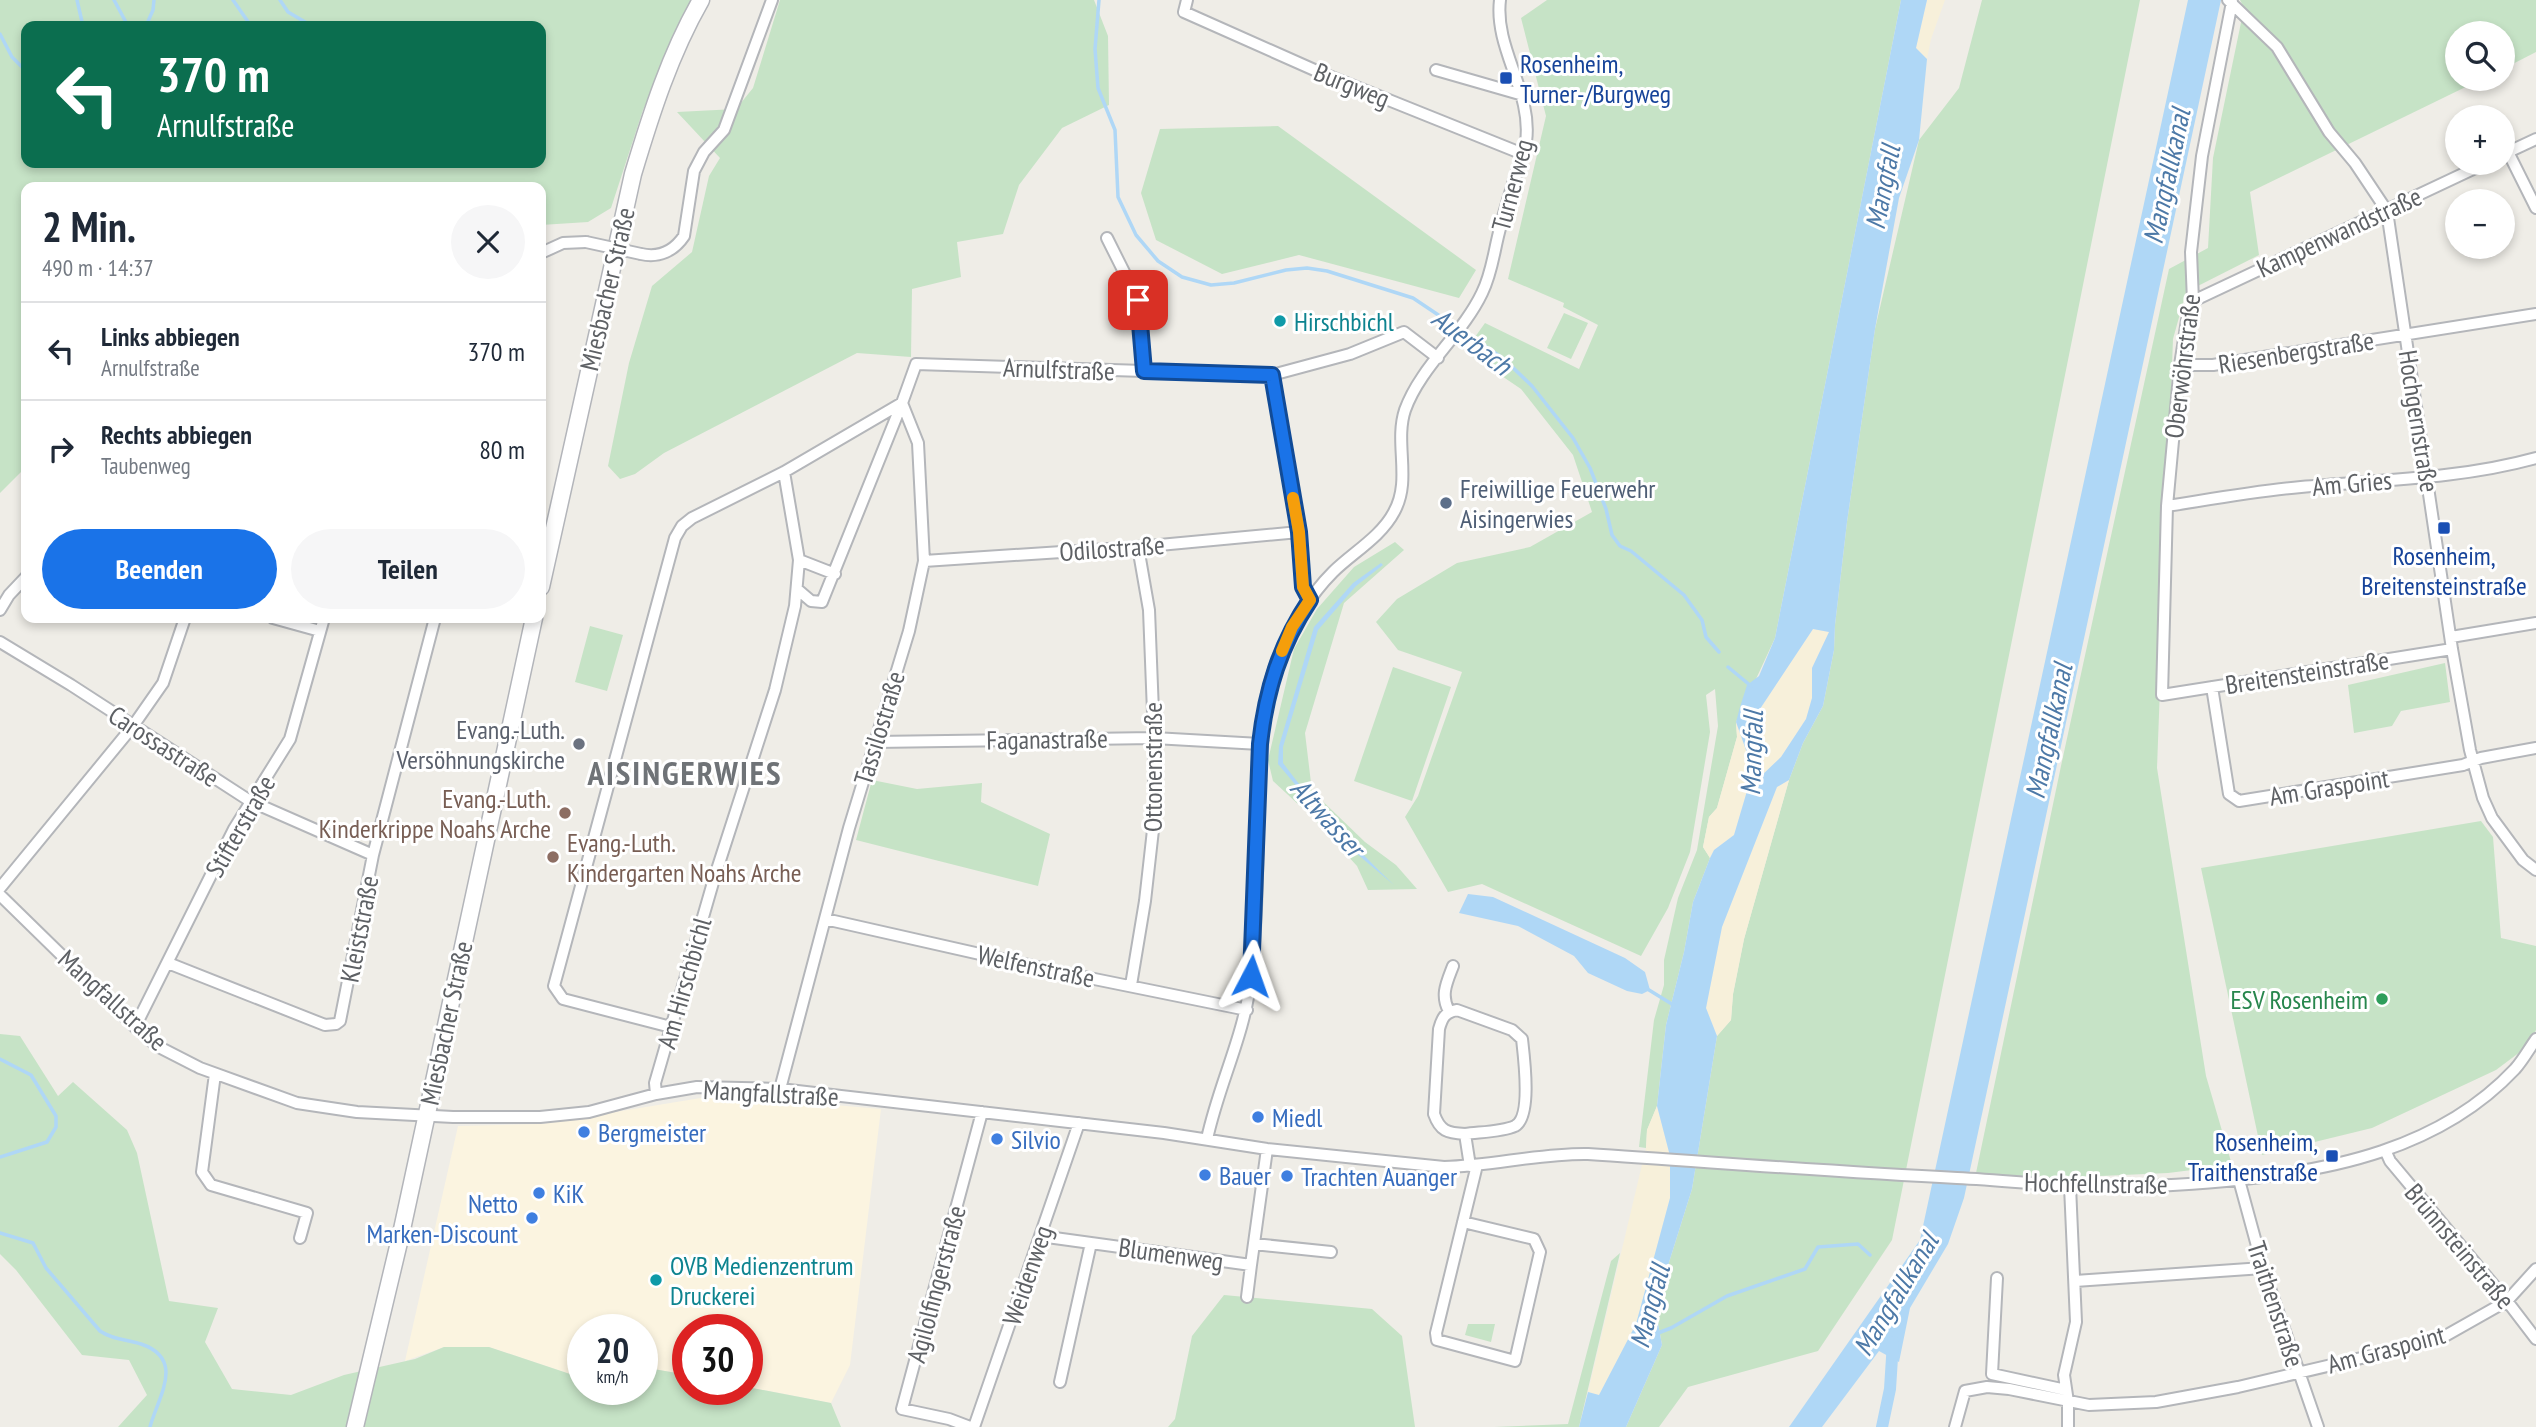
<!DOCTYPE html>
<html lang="de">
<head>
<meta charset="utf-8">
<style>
  :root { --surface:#fff; --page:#f6f6f7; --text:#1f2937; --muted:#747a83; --line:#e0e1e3; --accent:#1a73e8 }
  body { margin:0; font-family:"PT Sans Narrow",sans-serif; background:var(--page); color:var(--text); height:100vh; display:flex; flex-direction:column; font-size:26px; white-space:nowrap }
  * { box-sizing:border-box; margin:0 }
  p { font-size:23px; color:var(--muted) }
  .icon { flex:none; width:38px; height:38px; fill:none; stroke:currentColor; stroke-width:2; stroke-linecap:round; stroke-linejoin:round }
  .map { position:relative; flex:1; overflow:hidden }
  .panel { position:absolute; left:21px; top:182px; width:525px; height:441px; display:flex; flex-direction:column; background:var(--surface); border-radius:14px; box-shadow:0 4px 10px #0003 }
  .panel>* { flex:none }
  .banner { position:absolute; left:21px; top:21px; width:525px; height:147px; border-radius:14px; box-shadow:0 4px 10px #0003; background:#0b6e4f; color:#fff; overflow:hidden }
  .tools { position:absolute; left:2445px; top:21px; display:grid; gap:14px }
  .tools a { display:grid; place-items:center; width:70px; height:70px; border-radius:50%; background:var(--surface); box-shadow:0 4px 10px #0003; font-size:35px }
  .speed { position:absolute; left:567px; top:1314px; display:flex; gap:14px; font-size:35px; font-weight:700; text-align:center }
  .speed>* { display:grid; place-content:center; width:91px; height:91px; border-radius:50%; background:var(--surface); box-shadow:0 4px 10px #0003; line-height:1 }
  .speed small { font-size:18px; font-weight:400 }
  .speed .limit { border:10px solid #d22; background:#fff; color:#111 }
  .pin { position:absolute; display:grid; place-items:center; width:60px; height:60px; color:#fff; margin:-30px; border-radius:14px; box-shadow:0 4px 10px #0006 }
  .me { position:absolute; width:77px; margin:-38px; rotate:4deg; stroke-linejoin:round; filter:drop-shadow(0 0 5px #0008) }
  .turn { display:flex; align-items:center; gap:24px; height:147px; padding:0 21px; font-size:32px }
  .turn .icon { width:91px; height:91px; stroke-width:2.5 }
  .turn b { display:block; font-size:49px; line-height:60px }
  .round { display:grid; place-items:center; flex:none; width:74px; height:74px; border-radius:37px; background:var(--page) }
  .overview { display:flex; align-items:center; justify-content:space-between; height:119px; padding:0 21px }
  h1 { font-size:42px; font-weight:600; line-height:52px }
  .cta { display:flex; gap:14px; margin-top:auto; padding:14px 21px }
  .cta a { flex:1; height:80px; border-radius:42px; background:var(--accent); color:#fff; font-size:28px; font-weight:600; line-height:80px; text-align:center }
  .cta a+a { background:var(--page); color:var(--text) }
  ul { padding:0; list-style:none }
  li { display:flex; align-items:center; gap:21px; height:98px; padding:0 21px; border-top:2px solid var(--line) }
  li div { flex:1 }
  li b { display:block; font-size:26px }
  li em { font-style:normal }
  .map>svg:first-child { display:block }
  .commercial { fill:#fbf4e0 }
  .green { fill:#c6e3c6; fill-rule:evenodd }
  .sand { fill:#f7f0da }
  .water { fill:#afd7f6; fill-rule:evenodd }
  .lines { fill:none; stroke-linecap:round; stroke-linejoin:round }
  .stream { stroke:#afd7f6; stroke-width:3.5 }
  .canal { stroke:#afd7f6; stroke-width:12 }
  .minor-casing { stroke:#b4b6ba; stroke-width:14 }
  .secondary-casing { stroke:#b3b5ba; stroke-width:19 }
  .minor { stroke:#fff; stroke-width:10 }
  .secondary { stroke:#fff; stroke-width:16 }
  .minor-bridge-casing { stroke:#b4b6ba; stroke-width:14; stroke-linecap:butt }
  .minor-bridge { stroke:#fff; stroke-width:10 }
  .route-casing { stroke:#114b97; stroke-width:18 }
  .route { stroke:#1a73e8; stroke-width:12 }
  .slow { stroke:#f59e0b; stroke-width:12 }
  .transit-dot { fill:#1a4fb4; stroke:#fff; stroke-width:2.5 }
  .culture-dot { fill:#0f9aa8; stroke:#fff; stroke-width:2.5 }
  .service-dot { fill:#5c6f8a; stroke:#fff; stroke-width:2.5 }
  .worship-dot { fill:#6b7280; stroke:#fff; stroke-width:2.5 }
  .education-dot { fill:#8d6e63; stroke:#fff; stroke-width:2.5 }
  .leisure-dot { fill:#2e9e5b; stroke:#fff; stroke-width:2.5 }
  .shop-dot { fill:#3f7fe0; stroke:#fff; stroke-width:2.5 }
  .labels { text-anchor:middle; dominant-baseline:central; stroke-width:6; stroke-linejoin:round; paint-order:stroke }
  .transit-label { font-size:26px; fill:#164399; stroke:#fff; text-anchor:start }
  .street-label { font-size:26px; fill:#5e6165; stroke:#fff }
  .culture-label { font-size:26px; fill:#0d838f; stroke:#fff; text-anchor:start }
  .service-label { font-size:26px; fill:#4e5e75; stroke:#fff; text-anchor:start }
  .worship-label { font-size:26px; fill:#5b616d; stroke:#fff; text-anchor:end }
  .education-label { font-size:26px; fill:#785e54; stroke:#fff; text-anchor:end }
  .leisure-label { font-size:26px; fill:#27864d; stroke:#fff; text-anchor:end }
  .shop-label { font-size:26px; fill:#366cbe; stroke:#fff; text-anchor:start }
  .water-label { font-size:28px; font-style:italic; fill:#4d79a7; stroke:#fff }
  .district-label { font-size:33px; font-weight:bold; letter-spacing:2px; fill:#6f7377; stroke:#fff }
</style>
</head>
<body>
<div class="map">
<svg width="2536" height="1427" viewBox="0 0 2536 1427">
  <rect width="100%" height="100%" fill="#efede7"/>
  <path class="commercial" d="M719 1095 881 1109 850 1365 831 1403 747 1387V1330H688V1375L642 1367V1330H583V1365L573 1375 489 1347H444L405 1361 458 1126 542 1124Z"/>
  <path class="green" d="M0 0H691L643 110 611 208 588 222 541 225V187H26V467L0 493ZM26 26H541V163H26Z
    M780 0H1094L1108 36 1109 105 1062 128 1019 185 1003 234 957 242 961 277 912 289 911 357 857 353 664 453 635 474 620 479 608 466 629 363 652 286 692 252 709 176 720 158 677 112 736 109 753 88Z
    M1547 0H1901L1775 638 1736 722 1737 737 1717 808 1709 817 1703 847 1710 858 1693 902 1684 952 1666 1025 1657 1106 1647 1130 1646 1148 1639 1147 1654 1020 1664 985V960L1678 898 1697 850 1718 726 1715 689 1706 695 1710 732 1690 852 1668 908 1641 956 1482 884 1448 892 1405 817 1418 796 1462 672 1398 650 1376 622 1397 599 1457 563 1530 547 1592 512 1573 455 1521 389 1465 351 1485 323 1579 369 1598 325 1563 307 1564 303 1508 279 1546 116 1521 18Z
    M1982 0H2140L1892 1240 1818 1351 1688 1387 1659 1427H1626L1662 1345 1655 1307 1692 1189 1717 1036 1731 1020 1733 994 1744 939 1789 780 1803 743 1823 706 1834 650 1835 625 1847 522 1875 329 1919 140 1959 88Z
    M2240 0H2536V52L2503 69 2502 33H2457V79H2482L2250 192 2259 255 2186 292 2173 339 2157 768 2206 1076 2232 1165 2168 1173 2055 1178 1976 1173 2061 766 2169 269 2208 248 2213 158 2244 8Z
    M1278 126 1476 270 1459 298 1299 255 1222 274 1156 240 1141 193 1160 129Z
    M1564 313 1588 323 1571 359 1547 348Z
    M1395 542 1404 550 1344 603 1305 733 1312 791 1365 842 1396 865 1417 889 1368 890 1357 866 1313 818 1273 781 1268 760 1294 649 1317 609 1354 567Z
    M590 626 623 635 607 691 575 682Z
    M2445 663 2450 702 2401 711 2392 726 2354 733 2348 685Z
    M1393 667 1451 687 1412 801 1354 781Z
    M872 780 917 789 982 783 981 802 1050 834 1038 886 856 840Z
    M2481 821 2493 837 2501 938 2536 946V1030L2528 1046 2496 1070 2372 1128 2262 1155 2201 868Z
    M0 1034 20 1036 58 1096 73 1082 127 1130 137 1153 169 1301 218 1308 205 1342 232 1389 291 1395 344 1375 415 1359 444 1347H489L573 1375 583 1365V1390H642V1367L688 1375V1390H747V1387L831 1403 841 1427H118L147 1395 129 1360 82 1355 16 1270 0 1254Z
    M1620 1253 1579 1427H1494L1568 1424 1611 1261Z
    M1224 1295 1372 1309 1402 1336 1415 1427H1168L1175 1419 1192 1336Z
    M1468 1324H1495L1491 1342 1465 1335Z"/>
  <path class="sand" d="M1927 0H1945L1931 39 1927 59 1916 48Z
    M1813 629 1829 632 1812 668V698L1806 719 1781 757 1760 778 1756 715Z
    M1736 722 1746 750 1747 791 1734 835 1714 850 1710 858 1703 847 1709 817 1717 808 1737 737Z
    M1789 780 1744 939 1733 994 1731 1020 1717 1036 1706 1008 1722 927 1777 787Z
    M1657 1106 1670 1156V1198L1636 1324 1599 1395 1588 1392 1646 1148 1647 1130Z"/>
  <path class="water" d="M1901 0H1927L1916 48 1927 59 1919 140 1899 198 1875 329 1847 522 1835 625 1834 650 1823 706 1803 743 1789 780 1777 787 1722 927 1706 1008 1717 1036 1692 1189 1655 1307 1662 1345 1626 1427H1579L1588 1392 1599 1395 1636 1324 1670 1198V1156L1657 1106 1666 1025 1684 952 1693 902 1710 858 1714 850 1734 835 1747 791 1746 750 1736 722 1740 707 1747 685 1759 676 1775 638ZM1813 629 1829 632 1812 668V698L1806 719 1781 757 1760 777 1756 715Z
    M2188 0H2221L1964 1198 1948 1244 1910 1308 1899 1362 1879 1351 1822 1427H1789L1920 1240Z
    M1381 563 1383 565 1356 586 1318 630 1283 747V763C1316 808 1354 846 1394 885L1344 843 1278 764 1279 746 1314 627 1353 583Z
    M1468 894 1493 897 1625 958 1645 972 1650 990 1642 994 1627 991 1588 973 1574 956 1518 926 1459 913Z"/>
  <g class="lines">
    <path class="stream" d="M77 0 83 26
      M114 0 128 26
      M233 0 251 26
      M280 0 288 12 312 26
      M1099 0 1095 49 1098 88 1115 130 1118 197 1136 235 1158 261 1182 277 1211 285 1234 283 1286 270 1307 268 1327 271 1413 298 1504 359 1532 386 1573 438 1590 468 1606 509 1612 535 1620 546 1631 551 1684 595 1702 620 1706 637 1719 652
      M146 26 153 10 154 0
      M0 34 12 57 26 71
      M1728 667 1751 686
      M1649 990 1675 1006
      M0 1059 31 1075 56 1116V1127L47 1142 0 1157
      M0 1233 33 1243 46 1268 100 1331C113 1340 126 1339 141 1344 186 1359 158 1397 150 1427
      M1658 1333 1671 1328 1727 1296 1805 1269 1818 1247 1858 1244 1870 1255"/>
    <path class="canal" d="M1882 1427 1890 1389 1893 1342"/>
    <defs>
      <path id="minor" d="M1187 0 1184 12 1319 72 1523 154
        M2228 0 2277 47 2329 132 2355 163 2387 211 2452 649 2470 750 2483 798 2492 818 2523 860 2536 870
        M2232 2 2202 156 2191 252 2193 301 2187 320 2180 365 2167 506 2162 695 2452 649
        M1436 70 1523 95
        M2508 152 2536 208
        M2504 154 2536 139
        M1107 238 1138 300 1144 371
        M541 253 563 243 586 242
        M641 254C659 258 674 251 684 236L694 171 704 152 724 130 772 0
        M2193 301 2486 163
        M2180 365H2213L2536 314
        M1272 375 1299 532 1303 587 1310 600
        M2167 506C2212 499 2256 491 2301 487 2379 480 2460 479 2536 458
        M799 560 835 574
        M924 561 1138 547 1299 532
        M797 589 811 601 822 602 902 403
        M0 610 9 595 26 577
        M273 618 320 631
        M2451 637 2536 623
        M0 642 71 685 250 801 373 855
        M2212 687 2229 794 2239 801 2463 765 2481 758 2536 748
        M875 742 1154 738 1260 744
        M0 888 133 726 163 683 185 618
        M0 895 135 1027 157 1046 200 1068 297 1103 357 1112 453 1117H540L589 1112 656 1094 697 1087 780 1089 1164 1133 1267 1149 1444 1167C1492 1166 1540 1153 1588 1154 1711 1162 1834 1172 1957 1178 2001 1180 2045 1185 2089 1187 2135 1188 2181 1185 2226 1181 2331 1171 2440 1149 2515 1069 2523 1060 2529 1049 2536 1039
        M825 919 1055 971 1247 1010
        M168 963 325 1025 336 1024 340 1021 373 855 435 618
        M1131 985 1145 901 1154 821V738L1149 610 1138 547
        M1449 1011C1440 995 1447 982 1453 966
        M135 1027 234 829 290 739 324 618
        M671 1027 563 999 554 986 675 538 682 526 692 518 784 472 902 403
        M215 1074 202 1172 211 1185 307 1213 300 1238
        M780 1089 849 828 909 631 924 561 918 443 902 403 916 364 1272 375 1350 354 1404 332 1438 358
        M656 1094 655 1083 714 879 775 690 795 606 799 560 784 472
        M1465 1134C1479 1132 1502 1132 1515 1126 1532 1117 1524 1057 1522 1039L1512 1030 1457 1010C1445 1012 1442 1018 1439 1029L1434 1114C1440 1131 1447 1133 1465 1134L1470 1166
        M1207 1139C1219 1083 1245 1035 1251 977 1258 914 1257 850 1259 787 1261 746 1261 704 1276 664 1289 631 1307 598 1333 572 1352 553 1381 537 1394 512 1412 480 1394 443 1405 410 1421 366 1462 335 1482 293 1493 271 1494 248 1501 225 1508 197 1518 170 1526 142 1533 92 1494 49 1500 0
        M2386 1152 2390 1161 2507 1301 2536 1339
        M2239 1180 2263 1268 2318 1427
        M1463 1222 1534 1239 1540 1252 1515 1361 1437 1340 1436 1333 1477 1165
        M1040 1236 1251 1265 1267 1149
        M1254 1244 1331 1252
        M1997 1278 1992 1374 2066 1390
        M2075 1281 2263 1268
        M1247 1297 1251 1265
        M1060 1382 1091 1243
        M970 1427 949 1419 902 1409 982 1112
        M974 1427 1079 1123
        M1955 1427 1965 1391 1987 1387 2009 1389 2089 1405 2156 1402 2238 1387 2438 1340 2507 1301 2536 1269
        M2068 1427V1402L2064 1375 2076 1322 2070 1186"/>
      <path id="secondary" d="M541 587 633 174C651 114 670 54 701 0
        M355 1427 401 1234 534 618"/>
    </defs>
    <use href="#minor" class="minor-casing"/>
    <use href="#secondary" class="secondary-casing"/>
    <use href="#minor" class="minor"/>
    <use href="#secondary" class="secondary"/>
    <defs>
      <path id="minor-bridge" d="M586 242 641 254"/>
    </defs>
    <use href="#minor-bridge" class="minor-bridge-casing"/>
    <use href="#minor-bridge" class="minor-bridge"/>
  </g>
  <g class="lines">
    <defs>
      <path id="route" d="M1138 300 1144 371 1272 375 1299 532 1303 587 1310 600C1280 645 1266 690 1260 744L1251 976"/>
    </defs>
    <use href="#route" class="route-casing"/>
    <use href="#route" class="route"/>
    <path class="slow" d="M1282 651 1292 627 1310 600 1303 587 1299 532 1293 498"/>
  </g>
  <g class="transit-dot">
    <rect x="1499" y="71" width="14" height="14" rx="3.5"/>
    <rect x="2437" y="521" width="14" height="14" rx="3.5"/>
    <rect x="2325" y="1149" width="14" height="14" rx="3.5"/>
  </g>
  <g class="culture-dot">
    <circle cx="1280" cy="321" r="7"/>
    <circle cx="656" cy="1280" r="7"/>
  </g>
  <circle class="service-dot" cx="1446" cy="503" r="7"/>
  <circle class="worship-dot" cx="579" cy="744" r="7"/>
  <g class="education-dot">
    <circle cx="565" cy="813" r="7"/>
    <circle cx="553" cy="857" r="7"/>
  </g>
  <circle class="leisure-dot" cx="2382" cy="999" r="7"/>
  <g class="shop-dot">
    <circle cx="1258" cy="1117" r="7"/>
    <circle cx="584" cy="1132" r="7"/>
    <circle cx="997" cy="1139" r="7"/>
    <circle cx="1205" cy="1175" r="7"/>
    <circle cx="1287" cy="1176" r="7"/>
    <circle cx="539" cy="1193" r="7"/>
    <circle cx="532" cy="1218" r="7"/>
  </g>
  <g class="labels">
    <g class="transit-label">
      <text x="1520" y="63">Rosenheim,<tspan x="1520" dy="30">Turner-/Burgweg</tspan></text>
      <text x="2444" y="555" text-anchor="middle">Rosenheim,<tspan x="2444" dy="30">Breitensteinstraße</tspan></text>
      <text x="2318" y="1141" text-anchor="end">Rosenheim,<tspan x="2318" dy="30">Traithenstraße</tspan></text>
    </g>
    <g class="street-label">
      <text transform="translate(1352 85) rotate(22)">Burgweg</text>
      <text transform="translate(1512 185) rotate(-75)">Turnerweg</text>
      <text transform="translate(2339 232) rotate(-25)">Kampenwandstraße</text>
      <text transform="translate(607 289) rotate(-77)">Miesbacher Straße</text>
      <text transform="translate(2296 352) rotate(-9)">Riesenbergstraße</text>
      <text transform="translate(2182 366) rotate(-83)">Oberwöhrstraße</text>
      <text transform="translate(1059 369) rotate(2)">Arnulfstraße</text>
      <text transform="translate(2419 421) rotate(81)">Hochgernstraße</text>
      <text transform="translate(2352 483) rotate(-5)">Am Gries</text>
      <text transform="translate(1112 548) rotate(-4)">Odilostraße</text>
      <text transform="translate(2307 672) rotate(-9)">Breitensteinstraße</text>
      <text transform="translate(879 728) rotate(-73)">Tassilostraße</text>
      <text transform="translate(1047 739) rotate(-1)">Faganastraße</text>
      <text transform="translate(164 746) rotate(33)">Carossastraße</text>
      <text transform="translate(1152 767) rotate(-90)">Ottonenstraße</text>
      <text transform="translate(2329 787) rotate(-9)">Am Graspoint</text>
      <text transform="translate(240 826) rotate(-60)">Stifterstraße</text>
      <text transform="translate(359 929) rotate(-79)">Kleiststraße</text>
      <text transform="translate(1036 966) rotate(12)">Welfenstraße</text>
      <text transform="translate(684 983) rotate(-74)">Am Hirschbichl</text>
      <text transform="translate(113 1000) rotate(42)">Mangfallstraße</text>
      <text transform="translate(446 1023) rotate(-78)">Miesbacher Straße</text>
      <text transform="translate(771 1093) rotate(3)">Mangfallstraße</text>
      <text transform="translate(2096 1183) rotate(1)">Hochfellnstraße</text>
      <text transform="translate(2460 1246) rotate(50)">Brünnsteinstraße</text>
      <text transform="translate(1171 1254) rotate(8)">Blumenweg</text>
      <text transform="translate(1027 1275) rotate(-71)">Weidenweg</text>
      <text transform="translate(936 1284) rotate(-75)">Agilolfingerstraße</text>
      <text transform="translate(2276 1304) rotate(72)">Traithenstraße</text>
      <text transform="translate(2386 1349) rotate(-15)">Am Graspoint</text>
    </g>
    <g class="culture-label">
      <text x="1294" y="321">Hirschbichl</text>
      <text x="670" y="1265">OVB Medienzentrum<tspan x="670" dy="30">Druckerei</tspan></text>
    </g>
    <g class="service-label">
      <text x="1460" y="488">Freiwillige Feuerwehr<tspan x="1460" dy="30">Aisingerwies</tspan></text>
    </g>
    <g class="worship-label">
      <text x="565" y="729">Evang.-Luth.<tspan x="565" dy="30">Versöhnungskirche</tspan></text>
    </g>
    <g class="education-label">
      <text x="551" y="798">Evang.-Luth.<tspan x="551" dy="30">Kinderkrippe Noahs Arche</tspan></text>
      <text x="567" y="842" text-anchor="start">Evang.-Luth.<tspan x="567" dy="30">Kindergarten Noahs Arche</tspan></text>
    </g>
    <g class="leisure-label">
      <text x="2368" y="999">ESV Rosenheim</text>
    </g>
    <g class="shop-label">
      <text x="1272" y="1117">Miedl</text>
      <text x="598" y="1132">Bergmeister</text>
      <text x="1011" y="1139">Silvio</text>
      <text x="1219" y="1175">Bauer</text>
      <text x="1301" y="1176">Trachten Auanger</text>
      <text x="553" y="1193">KiK</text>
      <text x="518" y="1203" text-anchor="end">Netto<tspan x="518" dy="30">Marken-Discount</tspan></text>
    </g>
    <g class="water-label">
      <text transform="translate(2166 176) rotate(-78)">Mangfallkanal</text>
      <text transform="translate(1882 187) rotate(-79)">Mangfall</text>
      <text transform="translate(1472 341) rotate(37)">Auerbach</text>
      <text transform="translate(2048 731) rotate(-78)">Mangfallkanal</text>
      <text transform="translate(1751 753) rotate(-88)">Mangfall</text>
      <text transform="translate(1328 817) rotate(48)">Altwasser</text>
      <text transform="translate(1895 1294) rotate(-59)">Mangfallkanal</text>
      <text transform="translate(1649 1306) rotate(-75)">Mangfall</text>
    </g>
    <g class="district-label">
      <text x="685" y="772">AISINGERWIES</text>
    </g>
  </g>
</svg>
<div class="tools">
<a><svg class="icon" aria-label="search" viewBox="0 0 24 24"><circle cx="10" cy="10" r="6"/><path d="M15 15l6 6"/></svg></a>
<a>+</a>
<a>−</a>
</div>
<div class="speed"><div>20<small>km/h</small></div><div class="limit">30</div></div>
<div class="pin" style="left:1138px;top:300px;background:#d93025"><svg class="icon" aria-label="arrive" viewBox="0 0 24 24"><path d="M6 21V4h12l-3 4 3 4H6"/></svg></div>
<svg class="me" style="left:1251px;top:976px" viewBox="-20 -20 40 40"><path d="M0-17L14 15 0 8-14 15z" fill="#1a73e8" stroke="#fff" stroke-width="4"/></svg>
<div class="banner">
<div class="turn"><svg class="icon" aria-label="left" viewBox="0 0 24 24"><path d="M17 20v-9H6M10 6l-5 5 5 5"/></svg><div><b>370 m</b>Arnulfstraße</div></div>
</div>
<section class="panel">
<div class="overview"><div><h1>2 Min.</h1><p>490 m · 14:37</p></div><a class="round"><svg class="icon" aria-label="close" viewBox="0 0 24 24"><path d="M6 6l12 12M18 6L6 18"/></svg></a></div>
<ul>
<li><svg class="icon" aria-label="left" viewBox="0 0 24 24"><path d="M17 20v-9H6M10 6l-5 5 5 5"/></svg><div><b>Links abbiegen</b><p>Arnulfstraße</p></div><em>370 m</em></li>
<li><svg class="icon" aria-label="right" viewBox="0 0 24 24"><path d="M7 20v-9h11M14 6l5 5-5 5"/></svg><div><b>Rechts abbiegen</b><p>Taubenweg</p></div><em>80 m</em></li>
</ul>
<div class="cta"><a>Beenden</a><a>Teilen</a></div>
</section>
</div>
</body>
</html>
